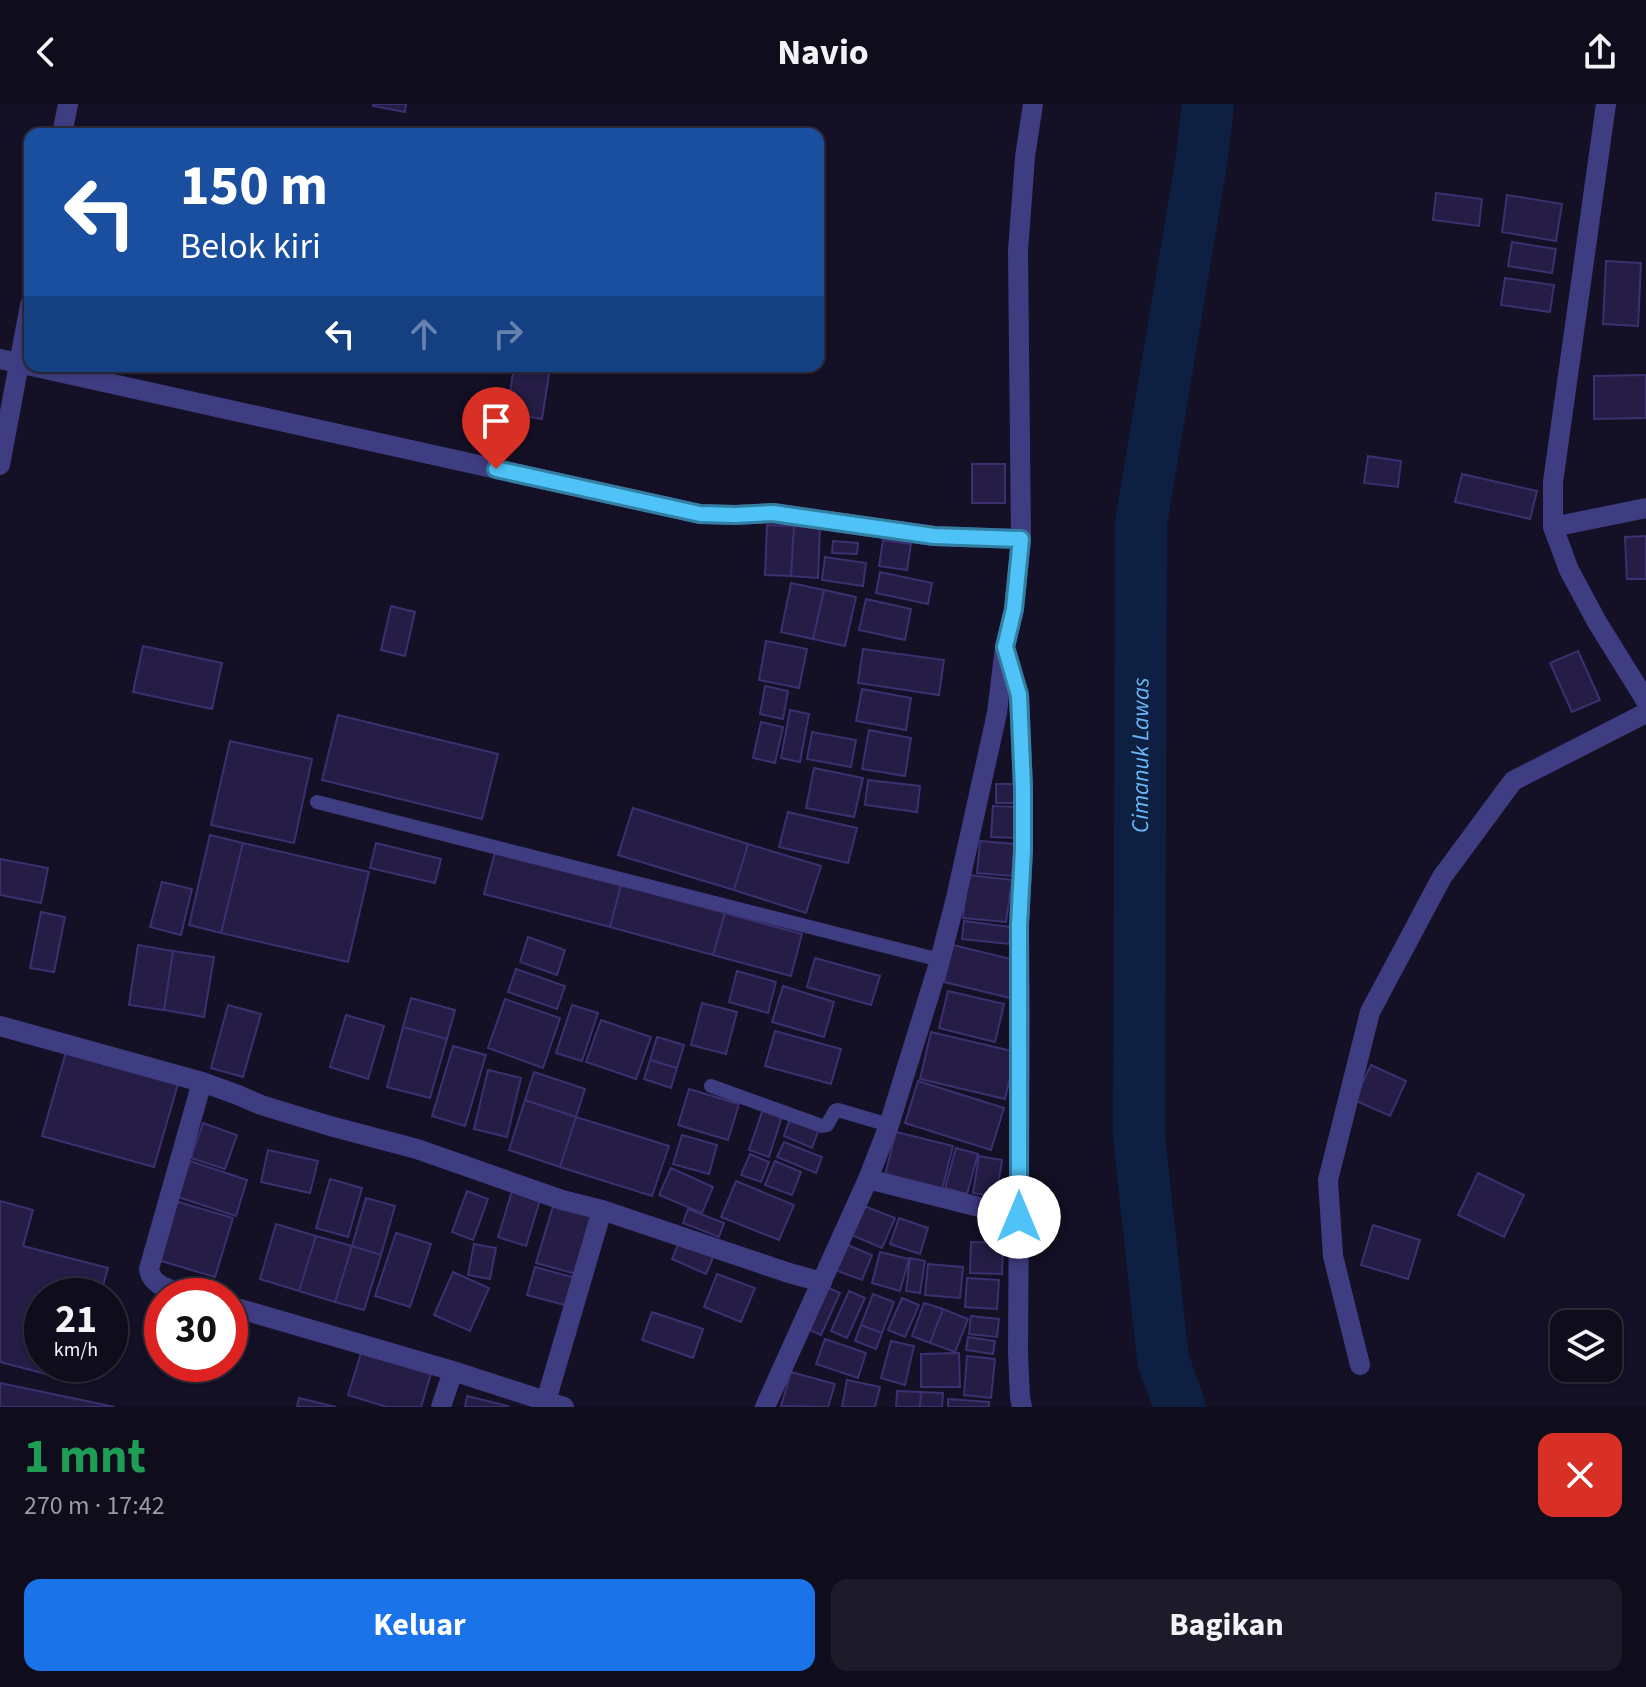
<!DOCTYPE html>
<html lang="id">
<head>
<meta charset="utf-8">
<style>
  :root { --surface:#0f0c1c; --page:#1d1a29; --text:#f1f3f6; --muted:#9b9ba3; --line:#2f2c3b; --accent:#1a73e8 }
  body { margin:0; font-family:"Source Sans 3",sans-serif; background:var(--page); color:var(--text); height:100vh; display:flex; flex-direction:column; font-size:30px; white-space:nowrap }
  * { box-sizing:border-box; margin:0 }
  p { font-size:26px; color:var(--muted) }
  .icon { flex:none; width:44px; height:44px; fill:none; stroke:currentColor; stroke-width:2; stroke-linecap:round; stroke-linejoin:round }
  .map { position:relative; height:1303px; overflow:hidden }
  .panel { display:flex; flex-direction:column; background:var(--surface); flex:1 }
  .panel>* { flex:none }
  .top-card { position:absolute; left:24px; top:24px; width:800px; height:244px; border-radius:16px; box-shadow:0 2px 6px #0004,0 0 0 2px var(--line); background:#1a4fa0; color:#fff; overflow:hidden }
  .controls { position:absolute; left:1550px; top:1206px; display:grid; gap:16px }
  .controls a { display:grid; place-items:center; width:72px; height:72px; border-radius:16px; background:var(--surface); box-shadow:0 2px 6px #0004,0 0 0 2px var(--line); font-size:40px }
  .speed { position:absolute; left:24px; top:1174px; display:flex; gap:16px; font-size:40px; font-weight:700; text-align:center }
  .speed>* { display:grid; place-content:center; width:104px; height:104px; border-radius:50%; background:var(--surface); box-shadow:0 2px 6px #0004,0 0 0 2px var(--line); line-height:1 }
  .speed small { font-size:20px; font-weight:400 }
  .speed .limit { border:12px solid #d22; background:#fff; color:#111 }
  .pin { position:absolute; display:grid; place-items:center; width:68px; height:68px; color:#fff; margin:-82px -34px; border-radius:50% 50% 50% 0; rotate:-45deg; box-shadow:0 0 8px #0007 }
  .pin .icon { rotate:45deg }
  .me { position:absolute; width:88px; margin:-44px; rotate:0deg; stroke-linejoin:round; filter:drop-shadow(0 0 6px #0008) }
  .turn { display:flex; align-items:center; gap:28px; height:168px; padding:0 24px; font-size:36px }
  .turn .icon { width:104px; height:104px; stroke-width:2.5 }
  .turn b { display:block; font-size:56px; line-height:68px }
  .lanes { display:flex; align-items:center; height:76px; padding:0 24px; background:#0003; justify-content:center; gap:40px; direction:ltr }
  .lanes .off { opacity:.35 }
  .round { display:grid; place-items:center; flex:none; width:84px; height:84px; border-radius:16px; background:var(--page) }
  .overview { display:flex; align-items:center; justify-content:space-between; height:136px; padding:0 24px }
  h1 { font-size:48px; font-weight:700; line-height:60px; color:#1e9e55 }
  .primary-button { display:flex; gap:16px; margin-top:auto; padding:16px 24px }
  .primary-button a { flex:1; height:92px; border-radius:16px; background:var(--accent); color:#fff; font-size:32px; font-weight:700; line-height:92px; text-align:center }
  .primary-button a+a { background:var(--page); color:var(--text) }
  header { display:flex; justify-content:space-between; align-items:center; height:104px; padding:0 24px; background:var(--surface); font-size:36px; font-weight:700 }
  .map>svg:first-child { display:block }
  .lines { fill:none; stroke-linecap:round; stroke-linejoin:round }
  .river { stroke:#0d2042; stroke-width:52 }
  .building { fill:#251d45; stroke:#3c3070; stroke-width:2 }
  .service { stroke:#3f3d82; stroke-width:14 }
  .minor { stroke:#3f3d82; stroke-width:20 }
  .route-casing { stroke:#337fa1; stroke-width:20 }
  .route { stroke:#4fc3f7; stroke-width:14 }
  .labels { text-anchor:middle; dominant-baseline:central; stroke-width:8; stroke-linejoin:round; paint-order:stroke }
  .water-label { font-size:24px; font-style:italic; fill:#69b7f8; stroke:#141025 }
</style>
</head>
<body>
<header><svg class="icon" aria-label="back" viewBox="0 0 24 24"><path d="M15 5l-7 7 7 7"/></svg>Navio<svg class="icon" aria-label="share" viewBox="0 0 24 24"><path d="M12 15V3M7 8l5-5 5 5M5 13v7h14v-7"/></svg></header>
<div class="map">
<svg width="1646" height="1303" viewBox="0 0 1646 1303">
  <rect width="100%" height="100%" fill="#141025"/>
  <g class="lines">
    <path class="river" id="s1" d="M1180 1303 1163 1256 1139 1032 1141 419 1201 60 1208 0"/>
  </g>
  <path class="building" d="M373 0H406L405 8 373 2Z
    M1436 89 1482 95 1479 122 1433 116Z
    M1507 91 1562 100 1556 137 1502 128Z
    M1512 138 1556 145 1552 169 1508 162Z
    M1606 157 1641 159 1638 222 1603 220Z
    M1505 174 1554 181 1550 208 1501 201Z
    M514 262 550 264 542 315 507 309Z
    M1646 271V314L1594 315V272Z
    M1368 352 1401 357 1398 383 1364 379Z
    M972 360H1005V399H972Z
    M1462 370 1537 387 1530 415 1455 398Z
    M767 421 794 422 791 472 765 471Z
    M794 422 820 423 818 474 791 472Z
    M1646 432V475H1627L1625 433Z
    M883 436 911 440 907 466 879 462Z
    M833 437 858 439 857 450 832 449Z
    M825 453 866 459 863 482 822 476Z
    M880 468 932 479 928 500 876 489Z
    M791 479 824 486 813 535 781 528Z
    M824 486 856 493 845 542 813 535Z
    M866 495 911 505 905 536 859 526Z
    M391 502 415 508 405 552 381 546Z
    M766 537 807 545 799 584 759 576Z
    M143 542 222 559 212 605 133 588Z
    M863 545 944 556 939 591 858 579Z
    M1578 547 1600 596 1572 608 1550 559Z
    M765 582 788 587 783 615 760 610Z
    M862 585 911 594 906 626 856 617Z
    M790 606 809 610 800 658 781 654Z
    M338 611 498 650 482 715 322 676Z
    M761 618 783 623 775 659 753 654Z
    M869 626 911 634 905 672 862 665Z
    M812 628 856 636 851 663 807 655Z
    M230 637 312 655 294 739 211 721Z
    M814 664 863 674 854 713 806 704Z
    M868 676 920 682 917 708 865 701Z
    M996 680H1019L1018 699H996Z
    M993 702 1018 703 1017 734 991 733Z
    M633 704 748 740 734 786 618 751Z
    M788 708 857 724 848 759 779 743Z
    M210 731 243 739 221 829 189 821Z
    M980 737 1015 740 1012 772 977 769Z
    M243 739 369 768 348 858 221 829Z
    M376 739 441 755 435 779 370 764Z
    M748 740 821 762 806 809 734 786Z
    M495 748 621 781 610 823 484 790Z
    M0 755 48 764 41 799 0 791Z
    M968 771 1012 776 1006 818 963 814Z
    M162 778 192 785 181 831 150 823Z
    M621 781 725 809 713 851 610 823Z
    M41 808 65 813 54 868 30 864Z
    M725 809 802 830 791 872 713 851Z
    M964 817 1011 823 1009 840 962 835Z
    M528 833 565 846 557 871 520 858Z
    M138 841 173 847 164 906 129 901Z
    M953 841 1019 857 1010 894 944 878Z
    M173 847 214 853 204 913 164 906Z
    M815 854 880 872 871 901 807 883Z
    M516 865 565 882 557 905 508 888Z
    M737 867 776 878 768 909 729 898Z
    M783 882 834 898 824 933 772 918Z
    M948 887 1004 900 995 938 939 924Z
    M411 894 455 906 447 935 403 923Z
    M505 895 560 914 543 964 488 944Z
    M702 899 737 908 726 950 691 941Z
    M228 901 261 910 243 973 211 964Z
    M572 901 598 909 582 957 556 949Z
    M346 911 384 922 368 975 330 963Z
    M601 916 651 933 636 975 586 958Z
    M403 923 447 935 430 994 387 983Z
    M775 927 841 945 831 980 765 962Z
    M931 928 1016 948 1005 995 920 975Z
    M657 933 684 941 677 964 650 956Z
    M453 942 486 951 465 1022 432 1012Z
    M66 948 178 980 154 1063 42 1032Z
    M650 956 677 964 671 984 644 975Z
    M1371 961 1406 977 1390 1012 1354 996Z
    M488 966 521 974 507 1033 474 1025Z
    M534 968 585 985 576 1013 525 996Z
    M918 977 1004 1004 991 1046 905 1019Z
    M689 985 739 1000 728 1036 678 1021Z
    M525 996 576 1013 560 1063 509 1046Z
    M764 1002 783 1009 769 1053 749 1046Z
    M791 1012 820 1022 812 1044 784 1032Z
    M576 1013 669 1042 652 1092 560 1063Z
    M203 1019 237 1031 225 1065 191 1054Z
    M896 1028 953 1042 942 1086 885 1071Z
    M682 1031 717 1041 709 1070 673 1060Z
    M784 1038 822 1053 816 1069 777 1053Z
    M956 1044 978 1050 967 1090 945 1084Z
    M268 1046 318 1057 310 1089 261 1078Z
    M750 1050 769 1058 761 1078 741 1071Z
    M979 1052 1002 1056 996 1093 973 1089Z
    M190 1057 247 1076 236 1112 178 1093Z
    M775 1057 801 1068 792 1091 765 1081Z
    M671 1064 713 1083 702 1109 659 1091Z
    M1478 1069 1524 1091 1504 1133 1458 1111Z
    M330 1075 362 1084 348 1133 316 1124Z
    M736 1077 794 1101 779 1136 721 1113Z
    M467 1087 488 1095 473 1136 452 1128Z
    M512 1087 540 1096 526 1142 498 1133Z
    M366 1094 395 1102 381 1151 352 1142Z
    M0 1097 33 1106 23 1142 108 1164 100 1192H42V1260H82L77 1278 0 1258Z
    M175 1097 233 1114 215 1173 158 1156Z
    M859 1100 895 1114 882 1144 847 1129Z
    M553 1102 597 1114 580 1171 536 1159Z
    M688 1105 724 1119 719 1133 683 1119Z
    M899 1114 928 1124 920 1150 890 1140Z
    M276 1120 316 1132 299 1187 260 1175Z
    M1373 1121 1420 1136 1408 1175 1361 1161Z
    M396 1129 431 1140 410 1203 375 1192Z
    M316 1132 352 1142 335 1198 299 1187Z
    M681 1134 715 1149 706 1170 672 1155Z
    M971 1138 1003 1139 1002 1170 970 1169Z
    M474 1140 496 1144 490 1175 468 1171Z
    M845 1140 872 1151 862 1176 835 1166Z
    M352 1142 381 1151 364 1206 335 1198Z
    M880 1148 909 1155 900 1187 872 1179Z
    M910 1154 925 1157 920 1189 906 1187Z
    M928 1160 963 1163 960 1194 925 1191Z
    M535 1163 579 1175 572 1203 527 1191Z
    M453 1168 489 1184 470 1227 434 1211Z
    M717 1170 755 1184 741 1218 704 1203Z
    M967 1174 999 1176 997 1205 965 1203Z
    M822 1181 840 1189 821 1231 803 1223Z
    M849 1187 865 1194 847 1234 831 1227Z
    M873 1190 894 1198 882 1229 861 1221Z
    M902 1194 919 1201 905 1233 888 1226Z
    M924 1199 943 1205 930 1239 912 1232Z
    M943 1205 968 1215 955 1248 930 1239Z
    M652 1208 703 1225 693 1254 642 1236Z
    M971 1212 999 1215 997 1233 969 1230Z
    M861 1221 882 1229 876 1245 855 1237Z
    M968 1233 995 1237 993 1250 966 1246Z
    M825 1235 866 1249 858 1274 816 1260Z
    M891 1237 914 1242 905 1281 881 1274Z
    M362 1246 432 1266 421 1303H387L348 1291Z
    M959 1249 960 1283H921V1250Z
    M967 1252 995 1255 991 1294 964 1291Z
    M791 1268 835 1280 828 1303 781 1302Z
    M847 1276 880 1283 875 1303H842Z
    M0 1279 115 1303H0Z
    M897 1287 921 1288 920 1303H896Z
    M921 1288 943 1289 942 1303H920Z
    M467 1292 508 1302 507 1303H465Z
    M299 1294 336 1303H297Z
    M948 1295 989 1298V1303H948Z"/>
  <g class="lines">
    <path class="service" d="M317 698 940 856
      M711 982 822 1022 827 1021 835 1007 838 1006 889 1021"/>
    <path class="minor" d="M1606 0 1553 378V423L1569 466 1597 518 1646 597
      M62 30 68 0
      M0 255 700 410 735 411 773 409 934 432 1021 435
      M0 361 30 201
      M1553 423 1646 404
      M1007 550 1019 591 1023 684V746L1019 821 1020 913 1018 1249 1020 1293 1022 1303
      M0 922 202 978 238 991 261 1001 330 1022 417 1045 562 1096 602 1106 789 1169 822 1178
      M868 1075 1019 1113
      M195 1192C178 1187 152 1185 149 1165L202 978
      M230 1202 453 1267 564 1303
      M1360 1261 1333 1152 1328 1076 1370 908 1442 773 1513 677 1646 609
      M546 1297 602 1106
      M441 1303 453 1267
      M765 1303 868 1075 889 1021 940 856 956 794 997 609 1005 543 1014 505 1021 435 1018 147 1025 53 1033 0"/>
  </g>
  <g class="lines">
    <defs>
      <path id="route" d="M496 365 700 410 735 411 773 409 934 432 1021 435 1014 505 1005 543 1019 591 1023 684V746L1019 821V1113"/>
    </defs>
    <use href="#route" class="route-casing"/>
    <use href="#route" class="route"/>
  </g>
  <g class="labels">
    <g class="water-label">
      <text stroke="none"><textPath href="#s1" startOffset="656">Cimanuk Lawas</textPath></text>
    </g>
  </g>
</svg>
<div class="controls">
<a><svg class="icon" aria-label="layers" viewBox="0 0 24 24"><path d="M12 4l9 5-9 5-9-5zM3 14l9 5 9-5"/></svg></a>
</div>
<div class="speed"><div>21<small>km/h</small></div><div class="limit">30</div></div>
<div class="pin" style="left:496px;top:365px;background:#d93025"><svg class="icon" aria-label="arrive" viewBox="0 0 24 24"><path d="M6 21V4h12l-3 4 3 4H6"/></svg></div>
<svg class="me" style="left:1019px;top:1113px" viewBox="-20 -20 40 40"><circle r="19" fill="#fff"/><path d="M0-13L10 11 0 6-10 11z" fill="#4fc3f7"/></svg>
<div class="top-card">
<div class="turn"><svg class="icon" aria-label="left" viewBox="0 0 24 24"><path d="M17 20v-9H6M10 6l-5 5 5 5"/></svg><div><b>150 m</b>Belok kiri</div></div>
<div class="lanes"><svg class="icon" aria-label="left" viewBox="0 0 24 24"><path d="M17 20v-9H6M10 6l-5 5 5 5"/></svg><svg class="icon off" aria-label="ahead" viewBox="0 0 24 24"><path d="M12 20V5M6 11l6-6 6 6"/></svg><svg class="icon off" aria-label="right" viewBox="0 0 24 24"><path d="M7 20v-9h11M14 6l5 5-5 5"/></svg></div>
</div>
</div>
<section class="panel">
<div class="overview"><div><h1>1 mnt</h1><p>270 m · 17:42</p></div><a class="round" style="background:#d93025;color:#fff"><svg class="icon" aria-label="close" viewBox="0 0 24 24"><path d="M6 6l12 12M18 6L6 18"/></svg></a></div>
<div class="primary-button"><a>Keluar</a><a>Bagikan</a></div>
</section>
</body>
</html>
